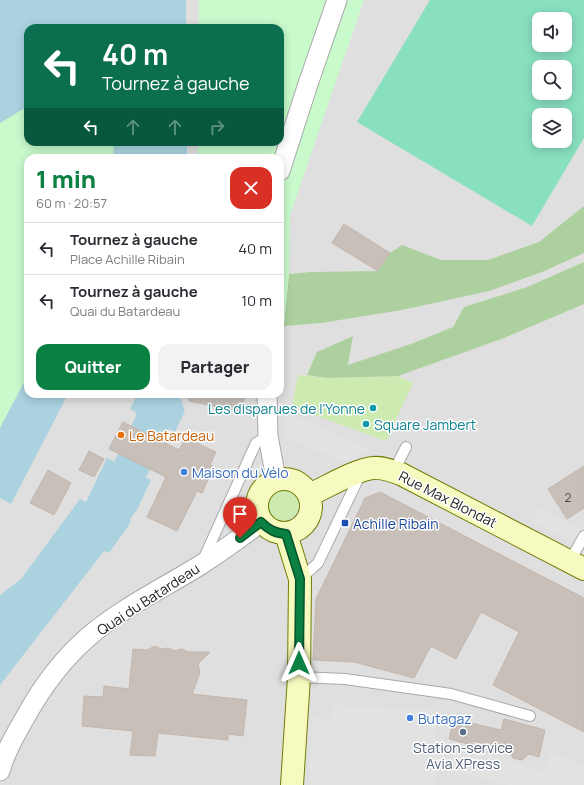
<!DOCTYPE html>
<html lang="fr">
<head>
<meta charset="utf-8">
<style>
  :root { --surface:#fff; --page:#f2f2f3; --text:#2b2b33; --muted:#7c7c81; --line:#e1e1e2; --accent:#0b8043 }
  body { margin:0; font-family:Manrope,sans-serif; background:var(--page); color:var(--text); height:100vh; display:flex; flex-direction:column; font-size:15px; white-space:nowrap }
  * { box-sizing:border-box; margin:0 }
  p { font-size:13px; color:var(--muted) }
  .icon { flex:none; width:22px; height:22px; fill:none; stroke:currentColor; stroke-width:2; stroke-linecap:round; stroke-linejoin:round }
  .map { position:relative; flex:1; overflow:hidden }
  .panel { position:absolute; left:24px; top:154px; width:260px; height:244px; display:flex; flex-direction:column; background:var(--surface); border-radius:12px; box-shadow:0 2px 10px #0003 }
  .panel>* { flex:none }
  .top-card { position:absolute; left:24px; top:24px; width:260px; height:122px; border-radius:12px; box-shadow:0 2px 10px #0003; background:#0b6e4f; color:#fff; overflow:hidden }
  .tools { position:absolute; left:532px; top:12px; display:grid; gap:8px }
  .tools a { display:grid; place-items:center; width:40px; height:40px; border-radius:8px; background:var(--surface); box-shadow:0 2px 10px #0003; font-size:20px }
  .pin { position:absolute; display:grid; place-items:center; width:34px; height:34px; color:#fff; margin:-41px -17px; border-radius:50% 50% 50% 0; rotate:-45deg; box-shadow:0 0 4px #0007 }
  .pin .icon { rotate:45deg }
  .me { position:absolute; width:44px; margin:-22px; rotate:0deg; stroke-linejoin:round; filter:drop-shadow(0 0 3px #0008) }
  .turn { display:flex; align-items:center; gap:14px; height:84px; padding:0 12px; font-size:18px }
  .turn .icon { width:52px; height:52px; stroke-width:2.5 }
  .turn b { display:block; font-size:28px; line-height:34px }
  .lanes { display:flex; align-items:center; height:38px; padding:0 12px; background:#0003; justify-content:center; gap:20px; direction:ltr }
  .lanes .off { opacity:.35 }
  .round { display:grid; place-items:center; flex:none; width:42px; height:42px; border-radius:12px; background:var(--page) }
  .summary { display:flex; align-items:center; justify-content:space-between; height:68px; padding:0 12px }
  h1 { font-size:24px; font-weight:800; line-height:30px; color:var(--accent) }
  .action { display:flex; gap:8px; margin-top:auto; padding:8px 12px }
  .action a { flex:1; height:46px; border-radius:12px; background:var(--accent); color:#fff; font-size:16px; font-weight:800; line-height:46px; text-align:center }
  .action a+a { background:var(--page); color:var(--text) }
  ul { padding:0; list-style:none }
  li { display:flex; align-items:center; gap:12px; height:52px; padding:0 12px; border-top:1px solid var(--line) }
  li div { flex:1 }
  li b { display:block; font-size:15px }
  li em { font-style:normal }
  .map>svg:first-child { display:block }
  .residential { fill:#e0dfdf; fill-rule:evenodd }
  .grass { fill:#cdebb0 }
  .forest { fill:#add19e }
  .park { fill:#c8facc }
  .pitch { fill:#88e0be; fill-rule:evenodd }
  .parking { fill:#e2e2e2 }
  .water { fill:#aad3df }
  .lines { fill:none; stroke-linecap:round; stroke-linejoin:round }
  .river { stroke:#aad3df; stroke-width:35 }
  .building { fill:#c7bfb8; stroke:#c4b6ab }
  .lane-casing { stroke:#a9a9a9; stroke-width:12 }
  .street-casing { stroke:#a9a9a9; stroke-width:21 }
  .secondary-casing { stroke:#707d05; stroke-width:24 }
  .lane { stroke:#fff; stroke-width:10 }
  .street { stroke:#fff; stroke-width:19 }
  .secondary { stroke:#f7fabf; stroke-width:22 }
  .route-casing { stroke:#07532c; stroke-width:10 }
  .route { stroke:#0b8043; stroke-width:7 }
  .culture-dot { fill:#0f9aa8; stroke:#fff; stroke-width:1.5 }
  .food-dot { fill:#e8710a; stroke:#fff; stroke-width:1.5 }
  .shop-dot { fill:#3f7fe0; stroke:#fff; stroke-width:1.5 }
  .transit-dot { fill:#1a4fb4; stroke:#fff; stroke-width:1.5 }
  .service-dot { fill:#5c6f8a; stroke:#fff; stroke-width:1.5 }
  .labels { text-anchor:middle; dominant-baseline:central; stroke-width:3; stroke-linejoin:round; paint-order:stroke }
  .number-label { font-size:12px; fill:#4b4948 }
  .culture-label { font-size:14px; fill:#0d838f; stroke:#fff; text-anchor:end }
  .food-label { font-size:14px; fill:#c56008; stroke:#fff; text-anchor:start }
  .shop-label { font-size:14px; fill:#366cbe; stroke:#fff; text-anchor:start }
  .street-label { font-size:14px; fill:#222; stroke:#fff }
  .transit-label { font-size:14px; fill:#164399; stroke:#fff; text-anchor:start }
  .service-label { font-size:14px; fill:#4e5e75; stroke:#fff }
</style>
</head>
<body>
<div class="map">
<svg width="584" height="785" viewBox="0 0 584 785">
  <rect width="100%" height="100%" fill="#f2efe9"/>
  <path class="residential" d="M0 0H584V785H0ZM539 19H565V45H539ZM28 28H280V142H28ZM539 67H565V93H539ZM539 115H565V141H539ZM28 158H280V394H28Z"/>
  <path class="grass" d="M298 375 328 378 398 376 413 383 386 441 292 407Z
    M265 504a17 17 0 1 1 34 0a17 17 0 1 1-34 0Z"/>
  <path class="forest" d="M584 206V253L542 272 489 291 402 310 321 323 284 326 289 274 311 272 378 271 390 253 402 245 441 260H488L539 242Z
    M584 262V304L504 338 398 376 328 378 307 375 317 352 353 336 348 365 411 344 453 327 464 307 527 287Z"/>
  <path class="park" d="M199 0H364L290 215 289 274 283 332H280V158H198V142H280V28H199Z
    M28 106V142H114L113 158H28V375L0 428V123Z"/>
  <path class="pitch" d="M430 0H584V138L532 226 357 122ZM539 19H565V45H539ZM539 67H565V93H539ZM539 115H565V141H539Z"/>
  <path class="parking" d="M288 413 370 449 348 465 283 435Z
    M539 507 584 531V548L533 521Z
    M334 705 438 710 435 738 544 772 549 753 584 765V785H509L438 769 434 785H311L309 774 312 718 329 719Z"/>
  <path class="water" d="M0 0H186V28H28V106L0 123Z
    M114 142H187V158H113Z
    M28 375V394H68L11 504 0 498V428Z
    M135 394H179L185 411 175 432 130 409 135 399Z
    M107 458 151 480 136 512H135L130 520 131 522 109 553 104 551 0 685V595L21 579 80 499 86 502Z"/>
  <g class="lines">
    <path class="river" d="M104 510 130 470 153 421 154 394"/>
  </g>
  <path class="building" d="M344 224 390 253 378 271 332 243Z
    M189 394H245L242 412 189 401Z
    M123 422 179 450 186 438 216 452 210 465 214 467 202 493 197 491 177 531 147 517 166 477 109 449Z
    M89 451 104 459 94 477 79 470Z
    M584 466V508L567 519 548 489Z
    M48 470 71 483 54 515 30 503Z
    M380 492 584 598V732L493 685 519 632 481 612 456 659 431 646 414 678 354 662 313 660 316 599 365 498Z
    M155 646 161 649 168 648 174 651 182 649 188 652H210L198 664 200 673 192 694 247 700 243 736 228 734V740L158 733 155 756 130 755 133 731 82 726 84 696 103 697 104 686 129 689 133 649 147 650Z
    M454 719 501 730 504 719 545 730 539 757 529 754 522 760 513 758 509 750 473 741 472 745 449 739Z"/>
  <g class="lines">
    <defs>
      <path id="lane" d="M394 471 406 447
        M203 560 256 443 268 436
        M570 561 584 536
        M300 579 318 563 361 473
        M299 677 345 679 451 694 530 716"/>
      <path id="street" d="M280 171 307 87 337 0
        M267 394 268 436 276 479
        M0 771C5 752 16 733 26 716 42 687 62 660 87 638 121 608 164 588 202 564 222 551 242 537 261 522"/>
      <path id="secondary" d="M257 506a27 27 0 1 1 54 0a27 27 0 1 1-54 0Z
        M309 495C325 488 357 469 373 468 383 467 392 471 401 474L584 569
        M286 534 300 579 299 677 292 785"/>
    </defs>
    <use href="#lane" class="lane-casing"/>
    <use href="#street" class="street-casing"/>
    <use href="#secondary" class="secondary-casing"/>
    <use href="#lane" class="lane"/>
    <use href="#street" class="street"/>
    <use href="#secondary" class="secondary"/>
  </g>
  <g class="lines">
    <defs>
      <path id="route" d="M240 538 261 522C269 530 275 533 286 534L300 579 299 663"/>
    </defs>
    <use href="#route" class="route-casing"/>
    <use href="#route" class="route"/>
  </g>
  <g class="culture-dot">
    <circle cx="373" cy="408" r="4"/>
    <circle cx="366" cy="424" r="4"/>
  </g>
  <circle class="food-dot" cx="121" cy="435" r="4"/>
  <g class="shop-dot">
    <circle cx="184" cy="472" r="4"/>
    <circle cx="410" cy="718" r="4"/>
  </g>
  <rect class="transit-dot" x="341" y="519" width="8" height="8" rx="2"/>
  <circle class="service-dot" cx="463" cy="732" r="4"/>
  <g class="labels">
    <g class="number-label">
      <text x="568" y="497">2</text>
    </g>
    <g class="culture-label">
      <text x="365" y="408">Les disparues de l’Yonne</text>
      <text x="374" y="424" text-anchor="start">Square Jambert</text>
    </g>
    <g class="food-label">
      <text x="129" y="435">Le Batardeau</text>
    </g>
    <g class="shop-label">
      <text x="192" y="472">Maison du Vélo</text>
      <text x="418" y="718">Butagaz</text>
    </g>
    <g class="street-label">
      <text transform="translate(448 499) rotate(27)">Rue Max Blondat</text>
      <text transform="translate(148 599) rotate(-33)">Quai du Batardeau</text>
    </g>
    <g class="transit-label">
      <text x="353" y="523">Achille Ribain</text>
    </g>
    <g class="service-label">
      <text x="463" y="747">Station-service<tspan x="463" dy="16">Avia XPress</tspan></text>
    </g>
  </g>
</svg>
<div class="tools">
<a><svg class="icon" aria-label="sound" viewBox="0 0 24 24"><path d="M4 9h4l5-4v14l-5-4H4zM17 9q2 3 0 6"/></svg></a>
<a><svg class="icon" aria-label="search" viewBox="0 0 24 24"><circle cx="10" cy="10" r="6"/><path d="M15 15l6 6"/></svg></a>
<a><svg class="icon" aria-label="layers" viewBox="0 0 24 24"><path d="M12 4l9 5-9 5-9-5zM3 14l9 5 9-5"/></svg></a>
</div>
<div class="pin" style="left:240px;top:538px;background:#d93025"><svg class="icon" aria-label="arrive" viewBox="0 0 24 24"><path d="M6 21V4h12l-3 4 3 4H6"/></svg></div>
<svg class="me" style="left:299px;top:663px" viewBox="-20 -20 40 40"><path d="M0-17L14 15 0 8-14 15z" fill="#0b8043" stroke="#fff" stroke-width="4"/></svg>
<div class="top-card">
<div class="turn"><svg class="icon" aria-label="left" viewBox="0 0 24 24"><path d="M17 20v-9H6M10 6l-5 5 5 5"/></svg><div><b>40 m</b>Tournez à gauche</div></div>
<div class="lanes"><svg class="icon" aria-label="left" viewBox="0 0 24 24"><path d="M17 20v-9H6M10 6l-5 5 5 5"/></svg><svg class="icon off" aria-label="ahead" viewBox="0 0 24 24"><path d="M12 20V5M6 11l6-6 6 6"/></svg><svg class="icon off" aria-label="ahead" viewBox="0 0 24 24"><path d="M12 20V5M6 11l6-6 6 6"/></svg><svg class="icon off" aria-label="right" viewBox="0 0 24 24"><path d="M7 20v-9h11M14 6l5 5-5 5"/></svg></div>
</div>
<section class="panel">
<div class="summary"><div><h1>1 min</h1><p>60 m · 20:57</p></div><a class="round" style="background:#d93025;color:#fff"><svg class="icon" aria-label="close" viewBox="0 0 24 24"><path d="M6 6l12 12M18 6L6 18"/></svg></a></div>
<ul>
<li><svg class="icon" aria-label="left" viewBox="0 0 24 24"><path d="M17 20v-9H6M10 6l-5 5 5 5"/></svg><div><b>Tournez à gauche</b><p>Place Achille Ribain</p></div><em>40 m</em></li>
<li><svg class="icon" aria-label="left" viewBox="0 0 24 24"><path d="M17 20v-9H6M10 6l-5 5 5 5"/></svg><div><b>Tournez à gauche</b><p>Quai du Batardeau</p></div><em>10 m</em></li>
</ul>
<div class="action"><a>Quitter</a><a>Partager</a></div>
</section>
</div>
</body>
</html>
